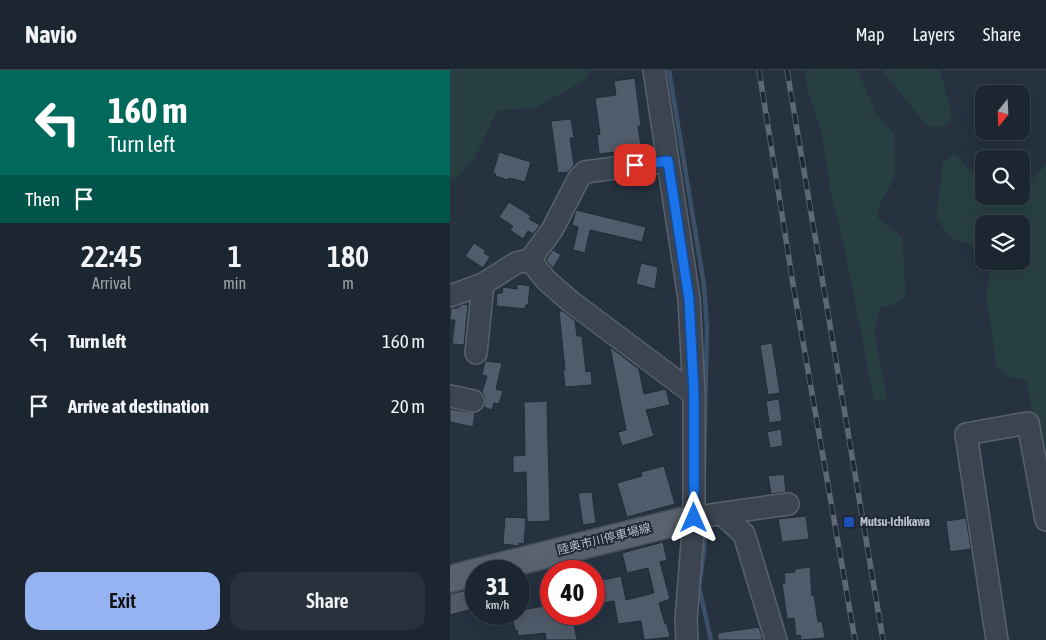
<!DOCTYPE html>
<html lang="en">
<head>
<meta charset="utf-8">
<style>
  :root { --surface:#1c2630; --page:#29323c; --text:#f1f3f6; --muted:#a0a5ab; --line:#3a434c; --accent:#95b2f1 }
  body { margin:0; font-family:"Asap Condensed","Noto Sans JP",sans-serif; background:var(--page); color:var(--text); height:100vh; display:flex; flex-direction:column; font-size:19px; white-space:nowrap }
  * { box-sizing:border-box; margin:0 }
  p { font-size:16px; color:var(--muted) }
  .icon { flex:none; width:28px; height:28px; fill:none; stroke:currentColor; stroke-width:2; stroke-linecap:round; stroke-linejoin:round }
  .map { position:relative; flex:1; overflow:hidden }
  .details { display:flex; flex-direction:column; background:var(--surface); width:450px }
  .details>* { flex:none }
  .top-card { background:#00695c; color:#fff; overflow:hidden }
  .needle { width:32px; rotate:198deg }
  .controls { position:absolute; left:525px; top:15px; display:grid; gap:10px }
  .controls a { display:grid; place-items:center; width:55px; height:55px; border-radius:10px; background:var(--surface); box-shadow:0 5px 20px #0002,0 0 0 1px var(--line); font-size:25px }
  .speed { position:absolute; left:15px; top:490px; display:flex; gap:10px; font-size:25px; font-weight:700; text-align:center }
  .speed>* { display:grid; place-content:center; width:65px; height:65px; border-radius:50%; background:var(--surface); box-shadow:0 5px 20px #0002,0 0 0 1px var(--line); line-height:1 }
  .speed small { font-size:12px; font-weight:400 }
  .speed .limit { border:8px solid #d22; background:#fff; color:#111 }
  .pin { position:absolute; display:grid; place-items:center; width:42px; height:42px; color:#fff; margin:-21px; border-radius:10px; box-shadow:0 2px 8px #0006 }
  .me { position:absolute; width:55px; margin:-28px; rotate:0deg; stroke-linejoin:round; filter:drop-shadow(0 0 4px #0008) }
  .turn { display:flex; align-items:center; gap:18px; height:105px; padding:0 25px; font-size:22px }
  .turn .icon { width:65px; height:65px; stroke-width:2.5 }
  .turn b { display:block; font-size:35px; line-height:42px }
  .then { display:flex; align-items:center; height:48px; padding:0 25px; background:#0003; gap:10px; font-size:19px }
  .eta { display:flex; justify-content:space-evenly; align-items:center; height:85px; text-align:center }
  .eta b { font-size:30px; font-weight:600; line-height:35px }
  .action { display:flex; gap:10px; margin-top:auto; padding:10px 25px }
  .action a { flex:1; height:58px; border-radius:15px; background:var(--accent); color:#111; font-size:20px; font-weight:600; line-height:58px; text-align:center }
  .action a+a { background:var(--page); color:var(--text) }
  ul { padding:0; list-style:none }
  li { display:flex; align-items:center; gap:15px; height:65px; padding:0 25px }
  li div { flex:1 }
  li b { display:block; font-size:19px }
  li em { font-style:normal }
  header { display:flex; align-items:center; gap:30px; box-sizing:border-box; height:70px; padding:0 25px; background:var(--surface); border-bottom:1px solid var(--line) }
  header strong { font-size:24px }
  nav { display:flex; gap:28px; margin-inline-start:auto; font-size:18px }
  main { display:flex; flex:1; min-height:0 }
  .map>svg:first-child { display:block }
  .green { fill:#283f41 }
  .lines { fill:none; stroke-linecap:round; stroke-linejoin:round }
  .stream { stroke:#3c5068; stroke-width:4.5 }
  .building { fill:#505b6b; stroke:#212b37 }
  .minor-casing { stroke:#58626d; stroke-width:24 }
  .major-casing { stroke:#444d59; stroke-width:29 }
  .minor { stroke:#3b4450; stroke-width:21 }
  .major { stroke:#596370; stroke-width:26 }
  .rail-casing { stroke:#5d6877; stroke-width:5.5 }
  .rail { stroke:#1f2935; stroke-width:4; stroke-dasharray:11; stroke-linecap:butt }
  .route-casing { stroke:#114b97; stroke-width:12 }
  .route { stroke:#1a73e8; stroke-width:9 }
  .transit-dot { fill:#1a4fb4; stroke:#1f2935; stroke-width:2 }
  .labels { text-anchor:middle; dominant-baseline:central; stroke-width:4; stroke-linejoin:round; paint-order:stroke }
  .poi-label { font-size:12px; font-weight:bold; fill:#b7bfca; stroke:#1f2935; text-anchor:start }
  .street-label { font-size:12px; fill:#b7bfca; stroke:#1f2935 }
</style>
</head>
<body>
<header>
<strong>Navio</strong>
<nav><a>Map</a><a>Layers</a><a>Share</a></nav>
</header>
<main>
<section class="details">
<div class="top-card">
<div class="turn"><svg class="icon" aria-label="left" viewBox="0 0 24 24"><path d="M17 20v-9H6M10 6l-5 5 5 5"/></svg><div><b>160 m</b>Turn left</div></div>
<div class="then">Then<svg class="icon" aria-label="arrive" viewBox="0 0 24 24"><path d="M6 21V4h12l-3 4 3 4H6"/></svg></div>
</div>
<div class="eta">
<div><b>22:45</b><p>Arrival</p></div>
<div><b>1</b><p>min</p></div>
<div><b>180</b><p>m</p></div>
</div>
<ul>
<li><svg class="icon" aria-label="left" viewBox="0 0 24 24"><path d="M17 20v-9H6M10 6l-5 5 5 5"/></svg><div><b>Turn left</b></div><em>160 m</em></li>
<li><svg class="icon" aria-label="arrive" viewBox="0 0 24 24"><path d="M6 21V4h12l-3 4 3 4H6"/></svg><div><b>Arrive at destination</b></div><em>20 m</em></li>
</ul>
<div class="action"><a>Exit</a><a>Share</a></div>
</section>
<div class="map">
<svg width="596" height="570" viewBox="0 0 596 570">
  <rect width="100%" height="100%" fill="#263240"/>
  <path class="green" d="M0 0H140L136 9 88 37 47 41 24 89 6 109H0Z
    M355 0H407L427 45 444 64 445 107 430 134 427 147 452 167 456 226 446 234 430 238 424 260 437 329 424 331 394 175 381 124 372 64 358 21Z
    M434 0H490L502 46 497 56 478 57 433 2Z
    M505 84 519 100 534 105V126H571V109H582L596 94V414L576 310 559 307 547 298 536 226 542 191H571V154H534V180L499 167 486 146C490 128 490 110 493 92Z"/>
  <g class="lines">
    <path class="stream" d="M219 0 254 215 257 258 254 396
      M255 451 254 481 249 517 261 570"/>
  </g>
  <path class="building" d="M185 8 191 56H188L192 82 176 84 175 81 149 84 147 65 150 64 145 28 166 25 164 11Z
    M121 49 124 68H120L124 95 118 102 108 103 101 51Z
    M49 82 81 92 75 112 59 108 58 110 45 106 46 104 43 103Z
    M59 132 81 146 79 149 90 155 83 164 78 161 73 169 60 160 63 156 49 147Z
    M126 140 196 157 192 172 140 160 135 183 123 180 128 157 122 155Z
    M24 173 36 181 34 183 40 187 33 198 15 186Z
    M103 180 111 185 103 198 96 190Z
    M191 193 208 197 205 219 186 214Z
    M67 214 80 216 78 235H76L75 239 46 236 47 223H52L53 217 67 219Z
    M13 234 18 235 14 275 2 274 5 250H0L1 238H7Z
    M109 241H113L125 251 127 266H132L136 302 141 301 142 315 115 317 113 300H115Z
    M322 273 330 323 318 325 310 275Z
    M160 277 189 299 194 324 216 319 220 335 196 340 204 366 172 376 168 362 176 360Z
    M35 291 52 293 46 319 53 321 49 334 44 333 42 340 34 337 35 328 32 322 37 306 32 305Z
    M329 329 332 351 319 353 316 331Z
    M97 331 100 451 77 452 76 402 63 403V386L75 385 74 332Z
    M0 339 25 343 23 357 0 352Z
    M331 359 333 376 320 378 317 362Z
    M214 396 225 434 177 447 167 413 192 406 191 402Z
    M334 404 336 422 321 424 318 406Z
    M142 422 146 453 133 455 128 423Z
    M356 446 359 469 332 472 328 449Z
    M55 447 76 448 74 474 69 473V476L53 474Z
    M516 448 521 479 500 482 496 451Z
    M213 472 217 490 210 492 220 529 209 533 215 554H217L220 567 194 570 191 551 168 554 164 531 152 533 151 529 144 530V512L171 506 176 530 204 523 198 498 177 503 172 483Z
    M360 497 362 526 364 525 368 552 372 551 375 568 351 570 350 565 346 566 344 548 337 549 332 513H335L334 503 345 502V499Z
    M17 520 22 539 0 545V524Z
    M101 535V544H112L113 549 123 548 127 570H96L95 563 68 566 67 560 65 561 62 544H69L71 540Z
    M309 557 313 570H268V563Z"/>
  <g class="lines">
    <defs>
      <path id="minor" d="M204 0 239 229 244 324V448L236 550 237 570
        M80 190 96 210 120 231 244 324
        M0 226 33 214 66 193 80 190 102 160 129 108 135 102 218 91
        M26 283 33 214
        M0 326 23 331
        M272 444 294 464 326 570
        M261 445 338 434
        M547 570 516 364 578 353 596 450"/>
      <path id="major" d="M30 501 244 448
        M0 509 26 502"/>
    </defs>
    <use href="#minor" class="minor-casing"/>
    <use href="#major" class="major-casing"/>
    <use href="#minor" class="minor"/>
    <use href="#major" class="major"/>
    <defs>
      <path id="rail" d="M309 0 344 220 405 570
        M337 0 433 570"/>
    </defs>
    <use href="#rail" class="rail-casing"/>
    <use href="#rail" class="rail"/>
  </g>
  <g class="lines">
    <defs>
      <path id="route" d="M185 95 218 91 239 229 244 324V448"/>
    </defs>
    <use href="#route" class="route-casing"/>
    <use href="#route" class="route"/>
  </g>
  <rect class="transit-dot" x="393" y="446" width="12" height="12" rx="2.5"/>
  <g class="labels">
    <g class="poi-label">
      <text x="410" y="452">Mutsu-Ichikawa</text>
    </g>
    <g class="street-label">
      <text transform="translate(154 469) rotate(-14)">陸奥市川停車場線</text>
    </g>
  </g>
</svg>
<div class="controls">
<a><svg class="needle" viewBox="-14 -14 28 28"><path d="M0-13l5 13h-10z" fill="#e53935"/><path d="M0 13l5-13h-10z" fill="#a0a5ab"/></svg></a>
<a><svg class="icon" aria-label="search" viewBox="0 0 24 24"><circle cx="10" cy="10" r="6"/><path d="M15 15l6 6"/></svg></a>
<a><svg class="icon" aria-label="layers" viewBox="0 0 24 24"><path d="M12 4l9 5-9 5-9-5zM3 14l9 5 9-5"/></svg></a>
</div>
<div class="speed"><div>31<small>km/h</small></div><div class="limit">40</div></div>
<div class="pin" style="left:185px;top:95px;background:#d93025"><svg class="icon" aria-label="arrive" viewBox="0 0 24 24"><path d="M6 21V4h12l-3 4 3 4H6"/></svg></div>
<svg class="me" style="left:244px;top:448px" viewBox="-20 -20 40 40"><path d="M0-17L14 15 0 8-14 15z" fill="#1a73e8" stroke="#fff" stroke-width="4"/></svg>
</div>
</main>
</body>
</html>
